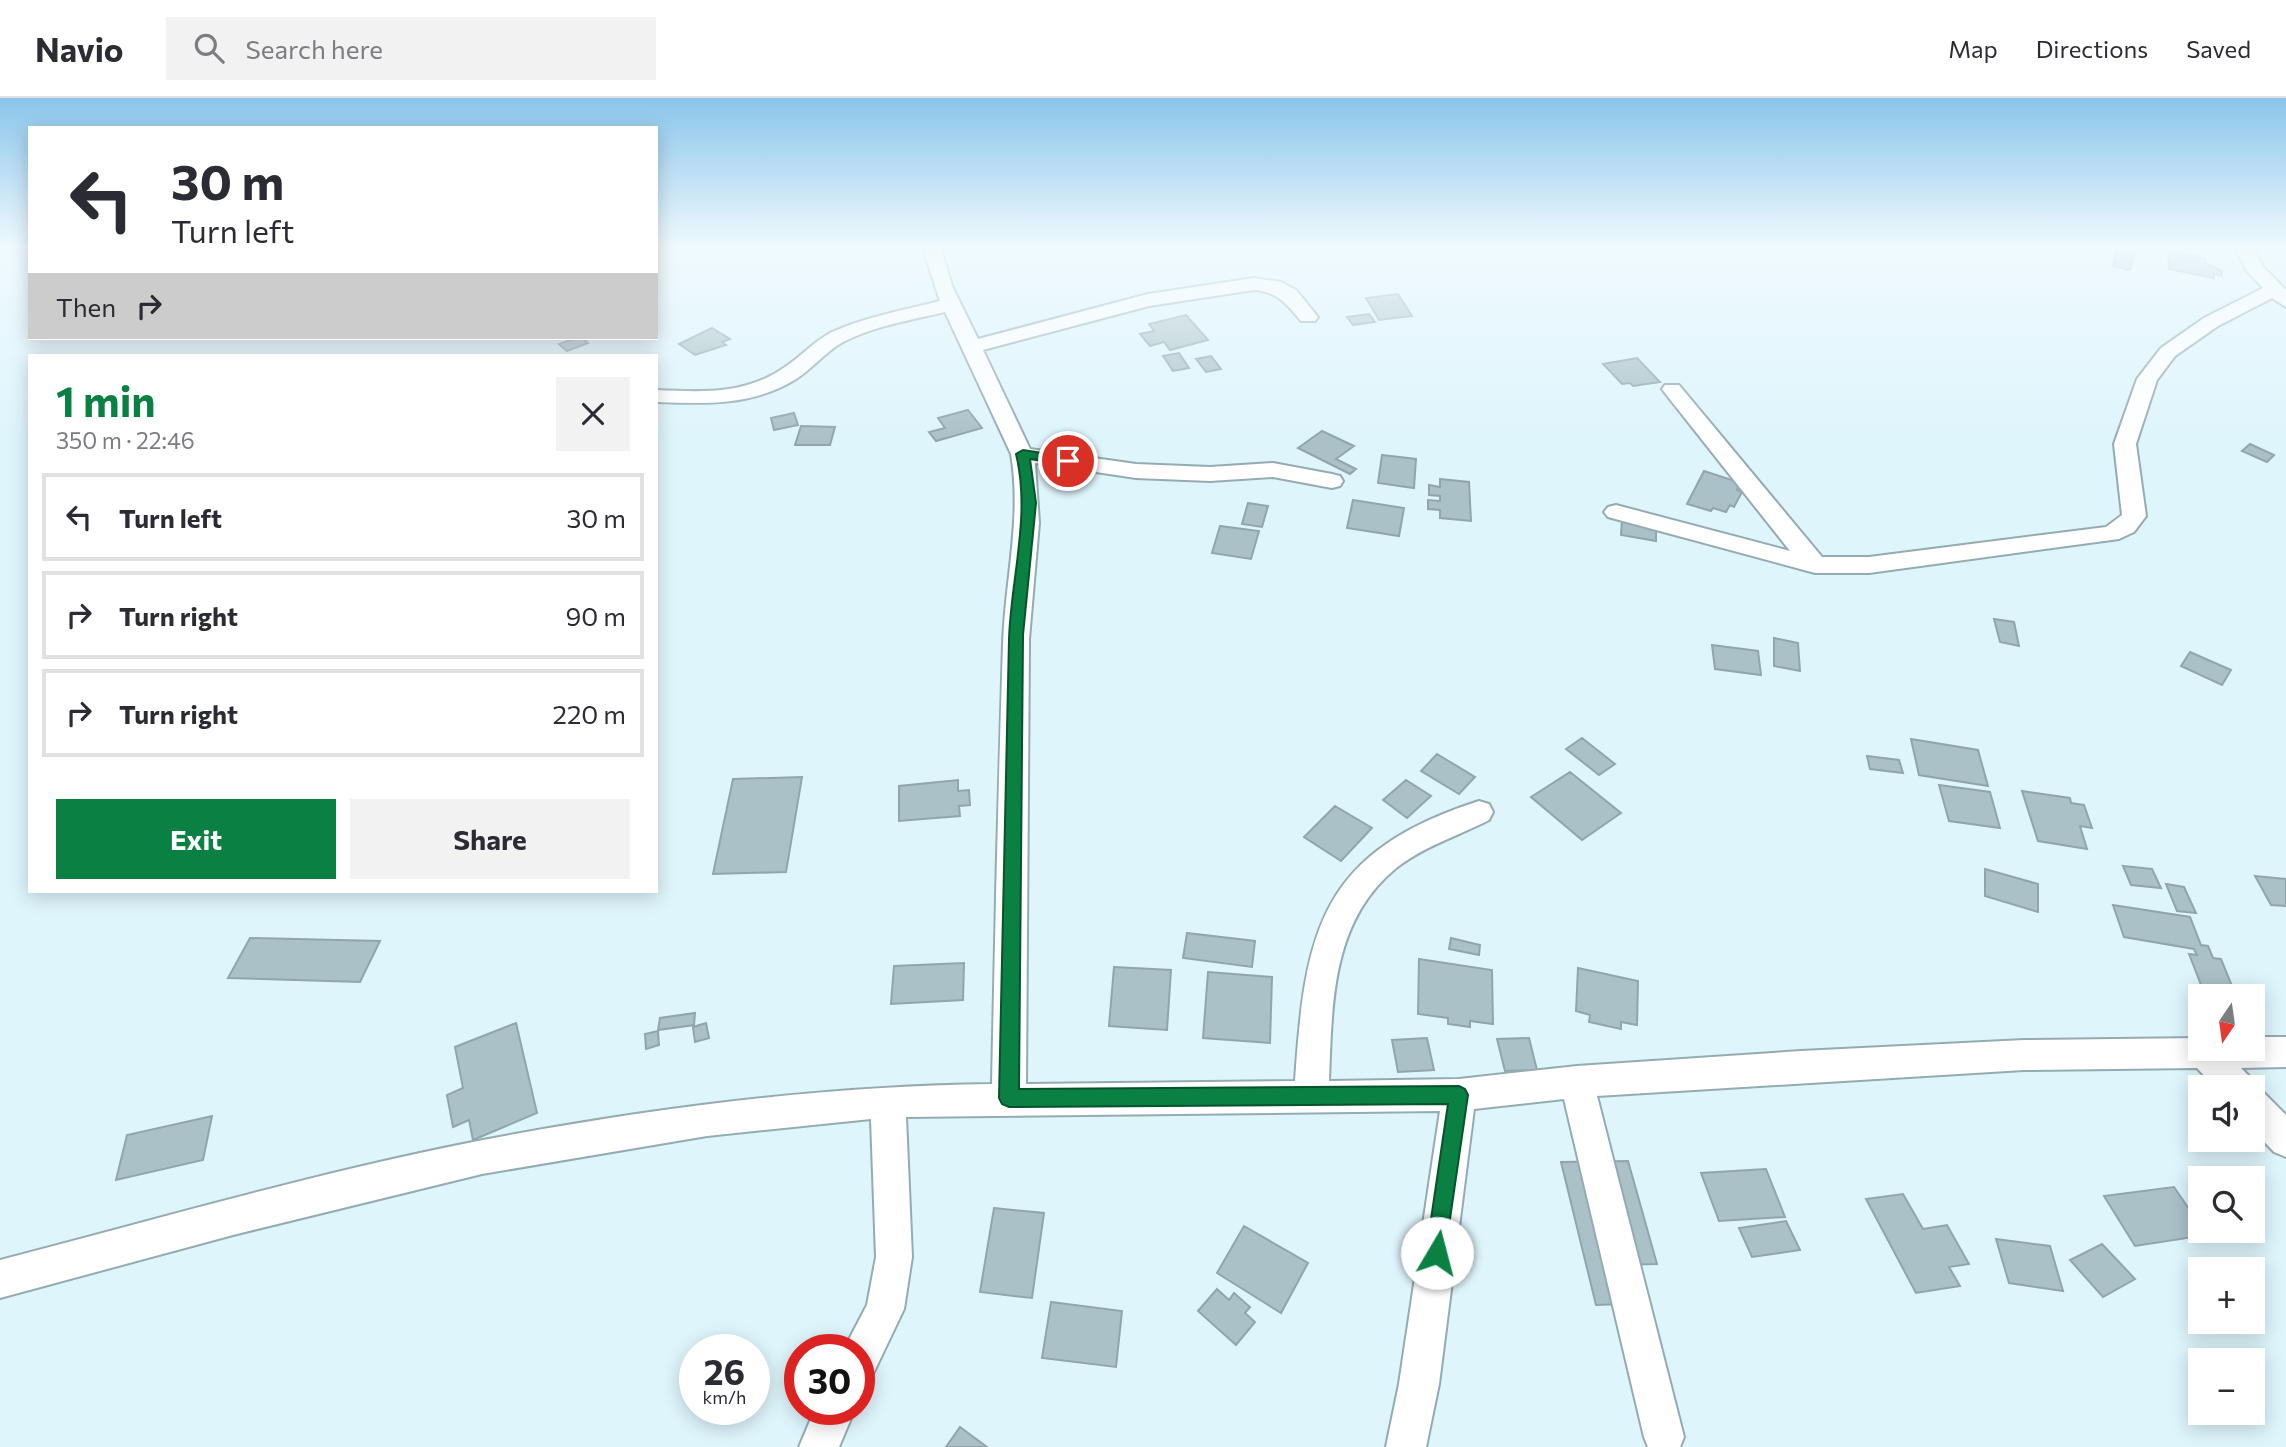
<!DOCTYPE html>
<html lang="en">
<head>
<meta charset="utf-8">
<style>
  :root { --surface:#fff; --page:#f2f2f3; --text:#2b2b33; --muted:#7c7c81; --line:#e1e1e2; --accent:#0b8043 }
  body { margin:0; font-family:Commissioner,sans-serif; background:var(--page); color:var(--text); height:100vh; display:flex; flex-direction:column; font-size:26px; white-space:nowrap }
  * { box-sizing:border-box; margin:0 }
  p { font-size:23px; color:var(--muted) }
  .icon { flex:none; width:38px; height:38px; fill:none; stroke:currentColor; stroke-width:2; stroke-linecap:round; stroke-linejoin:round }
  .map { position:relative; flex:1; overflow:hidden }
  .panel { position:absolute; left:28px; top:256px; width:630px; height:539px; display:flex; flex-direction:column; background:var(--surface); border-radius:0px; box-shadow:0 4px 18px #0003 }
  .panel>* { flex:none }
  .top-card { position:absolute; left:28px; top:28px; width:630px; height:214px; border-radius:0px; box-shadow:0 4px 18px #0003; background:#fff; color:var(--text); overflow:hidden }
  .needle { width:46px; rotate:193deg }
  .fabs { position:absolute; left:2188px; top:886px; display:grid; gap:14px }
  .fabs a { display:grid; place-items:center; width:77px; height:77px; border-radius:0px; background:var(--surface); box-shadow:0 4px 18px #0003; font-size:35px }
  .speed { position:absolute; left:679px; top:1236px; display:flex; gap:14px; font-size:35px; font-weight:700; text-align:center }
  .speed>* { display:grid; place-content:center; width:91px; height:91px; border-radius:50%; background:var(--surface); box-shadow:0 4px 18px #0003; line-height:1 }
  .speed small { font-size:18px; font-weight:400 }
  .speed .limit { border:10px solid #d22; background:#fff; color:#111 }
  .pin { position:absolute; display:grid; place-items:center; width:60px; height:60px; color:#fff; margin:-30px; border:4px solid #fff; border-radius:50%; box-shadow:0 2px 7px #0007 }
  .me { position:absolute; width:77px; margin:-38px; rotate:8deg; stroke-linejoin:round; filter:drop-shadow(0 0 5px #0008) }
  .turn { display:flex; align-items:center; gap:24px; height:147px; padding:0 28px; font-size:32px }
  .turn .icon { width:91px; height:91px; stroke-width:2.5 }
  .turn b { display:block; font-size:49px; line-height:60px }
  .then { display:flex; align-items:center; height:66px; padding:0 28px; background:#0003; gap:14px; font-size:26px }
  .round { display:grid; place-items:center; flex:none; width:74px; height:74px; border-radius:0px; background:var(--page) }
  .head { display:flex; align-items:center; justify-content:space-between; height:119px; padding:0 28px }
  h1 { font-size:42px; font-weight:700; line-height:52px; color:var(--accent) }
  .primary-button { display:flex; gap:14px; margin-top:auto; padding:14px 28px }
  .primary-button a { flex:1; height:80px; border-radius:0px; background:var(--accent); color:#fff; font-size:28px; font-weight:700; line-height:80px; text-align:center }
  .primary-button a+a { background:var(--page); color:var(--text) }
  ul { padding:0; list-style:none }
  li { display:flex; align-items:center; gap:21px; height:88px; margin:0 14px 10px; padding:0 14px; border:4px solid var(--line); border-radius:0px }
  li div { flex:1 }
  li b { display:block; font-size:26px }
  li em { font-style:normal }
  header { display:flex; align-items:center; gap:42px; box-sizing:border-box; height:98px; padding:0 35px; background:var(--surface); border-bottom:2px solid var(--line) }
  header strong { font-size:33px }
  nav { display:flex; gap:38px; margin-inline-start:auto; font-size:24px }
  .search { width:490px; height:63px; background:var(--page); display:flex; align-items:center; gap:18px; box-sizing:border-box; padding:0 24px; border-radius:0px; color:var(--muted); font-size:26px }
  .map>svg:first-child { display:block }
  .building { fill:#aac1c7; stroke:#90a6ac; stroke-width:2 }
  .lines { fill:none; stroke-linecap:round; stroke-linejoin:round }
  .street-casing { stroke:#95abb2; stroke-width:4 }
  .street { fill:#fff; fill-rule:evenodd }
  .route { fill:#0b8043; stroke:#07532c; stroke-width:2 }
</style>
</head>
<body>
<header>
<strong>Navio</strong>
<div class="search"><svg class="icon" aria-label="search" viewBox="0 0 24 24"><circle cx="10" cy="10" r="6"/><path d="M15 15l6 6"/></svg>Search here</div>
<nav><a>Map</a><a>Directions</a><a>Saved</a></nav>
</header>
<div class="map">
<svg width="2286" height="1349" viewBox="0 0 2286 1349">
  <rect width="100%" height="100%" fill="#def5fc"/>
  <path class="building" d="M2117 151H2135L2130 172 2113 168Z
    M2168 152 2205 160V165L2222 173V178L2214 176V180L2169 171Z
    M1398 196 1412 218 1379 222 1366 200Z
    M1369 216 1375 224 1353 227 1347 219Z
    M1186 217 1208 242 1170 252 1164 244 1150 248 1140 236 1154 233 1149 226Z
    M712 230 730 241 722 244 726 247 695 257 679 246Z
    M576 240H582L588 245 567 253 559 246Z
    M1179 255 1189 270 1173 273 1163 258Z
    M1211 258 1221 271 1206 274 1196 261Z
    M1637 260 1660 284 1633 288 1630 285 1622 286 1603 266Z
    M968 312 982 330 936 343 929 334 945 330 938 320Z
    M794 315 798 327 774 332 771 320Z
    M801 328 835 329 830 347H795Z
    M1322 333 1354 348 1336 361 1356 371 1350 376 1298 350Z
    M2250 346 2274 357 2267 364 2242 353Z
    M1382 357 1416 361 1414 390 1378 385Z
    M1704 373 1741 385 1737 392 1742 394 1734 409 1730 407 1726 414 1713 410 1711 413 1687 406Z
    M1440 381 1469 384 1471 423 1440 420V412L1428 411V402L1440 403V398L1429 397V387L1440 389Z
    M1353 402 1404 410 1399 438 1347 430Z
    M1248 405 1268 408 1262 429 1242 426Z
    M1622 421 1656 426V443L1621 437Z
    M1220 428 1259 433 1251 461 1212 455Z
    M1994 521 2014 524 2019 548 2000 544Z
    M1774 540 1798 545 1800 573 1774 568Z
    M1712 547 1758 553 1761 577 1715 571Z
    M2190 554 2231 572 2222 587 2181 568Z
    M1582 640 1615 666 1599 677 1566 651Z
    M1911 641 1978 652 1988 688 1919 677Z
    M1437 656 1475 679 1459 696 1421 673Z
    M1867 658 1899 662 1903 675 1870 671Z
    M1570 674 1621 715 1582 742 1531 699Z
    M802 679 786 774 713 776 733 681Z
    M958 682V693L969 692 970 707 959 708 960 718 899 723V688Z
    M1406 682 1431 698 1407 720 1383 702Z
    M1939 687 1990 694 2000 730 1949 723Z
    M2022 693 2070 700 2071 705 2084 707 2092 730 2080 728 2087 751 2038 743Z
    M1335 708 1372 730 1341 763 1304 739Z
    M2123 768 2152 771 2161 790 2131 787Z
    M1985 771 2038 786V814L1985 798Z
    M2255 778 2286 781V808L2271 807Z
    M2166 786 2184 789 2196 815 2177 813Z
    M2113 807 2190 819 2201 847 2208 848 2213 860 2221 861 2236 898 2205 897 2189 856 2197 857 2194 851 2124 839Z
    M1187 835 1255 843 1252 869 1183 860Z
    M250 840 380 843 360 884 228 880Z
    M1451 840 1480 847 1479 857 1449 851Z
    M1419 861 1492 872 1493 926 1470 923V929L1448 926V920L1418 916Z
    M964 865 963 902 891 906 894 868Z
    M1114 869 1171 872 1167 932 1109 928Z
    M1578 870 1638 883 1637 927 1621 924V931L1589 924 1590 917 1576 913Z
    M1208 874 1272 879 1270 945 1203 940Z
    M695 915 694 927 658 932 660 920Z
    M516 925 537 1015 473 1042 469 1022 453 1029 447 997 463 990 455 949Z
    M706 925 709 940 695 944 693 929Z
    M658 933 659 947 646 951 645 936Z
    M1427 940 1434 972 1398 974 1392 942Z
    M1529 940 1537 972 1505 973 1497 941Z
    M212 1018 203 1062 116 1082 127 1037Z
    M1628 1063 1657 1166 1612 1167 1622 1206 1596 1207 1561 1064Z
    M1766 1071 1785 1119 1719 1123 1701 1075Z
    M2174 1089 2200 1127V1132L2207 1137 2135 1148 2104 1098Z
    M1903 1096 1923 1131 1947 1127 1969 1166 1949 1169 1960 1188 1916 1195 1866 1101Z
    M994 1110 1044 1115 1032 1200 980 1194Z
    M1786 1123 1800 1152 1752 1159 1739 1130Z
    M1244 1128 1308 1165 1281 1215 1217 1175Z
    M1996 1141 2050 1148 2063 1193 2009 1185Z
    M2102 1146 2135 1181 2103 1199 2070 1162Z
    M1217 1191 1229 1202 1234 1195 1250 1209 1245 1215 1255 1224 1236 1247 1198 1213Z
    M1051 1204 1122 1213 1116 1269 1042 1260Z
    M960 1329 987 1349H946Z"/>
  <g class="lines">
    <defs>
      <path id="street" d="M923 151H941L952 188 978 241 1148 196 1254 180 1281 184 1296 192 1318 219 1315 223H1301C1286 205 1278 194 1254 192L1149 208 983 252 1030 351 1136 366 1210 369 1273 365 1332 376 1340 378 1343 383 1340 388 1332 390 1273 379 1210 383 1136 380 1035 365 1039 425 1029 541 1026 986 1295 983C1305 831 1321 754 1479 703L1489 706 1493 714 1489 722C1458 738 1422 749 1395 771 1331 824 1332 907 1329 983L1459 981 1577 968 1801 953 2024 942 2200 940V950H2252V939H2286V969L2241 970 2249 978 2253 991 2264 995 2286 1017V1059L2274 1054 2252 1031V989H2215L2197 970 2024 972 1597 998 1684 1339 1680 1349H1648L1644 1339 1564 1001 1474 1011 1439 1286 1426 1349H1386L1399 1286 1440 1013 906 1019 912 1159 904 1211 873 1276 859 1281V1251H844L867 1207 876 1159 871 1021 707 1038 482 1076 233 1137 0 1200V1162C159 1121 322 1073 483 1042 651 1010 821 988 992 986 995 839 998 693 1003 546 1005 482 1022 420 1011 356L945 214C911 222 874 228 843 244 825 254 813 270 796 281 753 308 705 306 656 304V292C702 294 746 297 785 269 802 258 814 243 832 234 866 219 904 212 940 203Z
        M2236 151H2254L2264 170 2286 192V209L2272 200 2218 228 2175 258 2157 282 2136 346 2146 418 2134 434 2119 441 1869 475H1815L1608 419 1604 414 1608 409 1616 407 1790 453 1665 295 1662 291 1665 287H1679L1822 459H1869L2106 429 2122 417 2114 346 2137 281 2161 250 2204 220 2263 190 2247 173Z
        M815 1311H855L839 1349H799Z"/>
    </defs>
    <use href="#street" class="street-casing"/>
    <use href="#street" class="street"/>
  </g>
  <linearGradient id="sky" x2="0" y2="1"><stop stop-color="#8ac5eb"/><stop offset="0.44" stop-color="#f0fafe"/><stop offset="1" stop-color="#f0fafe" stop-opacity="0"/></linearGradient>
  <rect width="2286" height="340" fill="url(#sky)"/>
  <path class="route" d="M1023 352 1068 359 1074 363 1068 367 1030 361 1036 405 1023 537 1019 991 1459 988 1465 991 1468 997 1444 1162 1437 1165 1429 1162 1426 1155 1448 1006 1009 1009 1002 1006 999 1000C1003 847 1005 694 1009 541 1011 480 1031 417 1016 356Z"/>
</svg>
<div class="fabs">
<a><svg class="needle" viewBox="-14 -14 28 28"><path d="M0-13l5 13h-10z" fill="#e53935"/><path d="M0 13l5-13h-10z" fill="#7c7c81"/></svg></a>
<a><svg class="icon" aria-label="sound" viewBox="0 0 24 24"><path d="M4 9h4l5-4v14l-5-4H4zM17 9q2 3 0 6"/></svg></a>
<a><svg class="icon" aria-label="search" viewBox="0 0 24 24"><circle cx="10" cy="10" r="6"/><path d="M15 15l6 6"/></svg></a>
<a>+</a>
<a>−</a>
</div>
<div class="speed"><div>26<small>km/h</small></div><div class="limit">30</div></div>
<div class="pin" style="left:1068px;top:363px;background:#d93025"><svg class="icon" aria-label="arrive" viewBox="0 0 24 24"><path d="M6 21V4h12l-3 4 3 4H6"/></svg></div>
<svg class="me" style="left:1437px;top:1155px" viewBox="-20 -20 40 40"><circle r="19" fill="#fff"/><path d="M0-13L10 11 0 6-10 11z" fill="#0b8043"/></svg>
<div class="top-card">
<div class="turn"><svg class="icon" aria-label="left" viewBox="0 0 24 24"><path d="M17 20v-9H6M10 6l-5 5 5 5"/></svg><div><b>30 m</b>Turn left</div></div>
<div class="then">Then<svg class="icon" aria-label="right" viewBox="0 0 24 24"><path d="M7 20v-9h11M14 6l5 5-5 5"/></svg></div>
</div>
<section class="panel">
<div class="head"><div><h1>1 min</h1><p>350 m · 22:46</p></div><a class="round"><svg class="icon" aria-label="close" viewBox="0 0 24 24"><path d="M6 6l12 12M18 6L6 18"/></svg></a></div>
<ul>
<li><svg class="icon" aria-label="left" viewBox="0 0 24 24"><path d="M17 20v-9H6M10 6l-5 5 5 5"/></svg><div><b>Turn left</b></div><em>30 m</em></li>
<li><svg class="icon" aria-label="right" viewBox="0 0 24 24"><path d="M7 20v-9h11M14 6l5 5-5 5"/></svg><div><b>Turn right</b></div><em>90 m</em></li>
<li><svg class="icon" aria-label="right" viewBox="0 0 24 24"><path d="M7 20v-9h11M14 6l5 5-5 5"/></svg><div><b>Turn right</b></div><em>220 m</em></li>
</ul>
<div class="primary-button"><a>Exit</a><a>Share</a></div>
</section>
</div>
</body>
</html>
